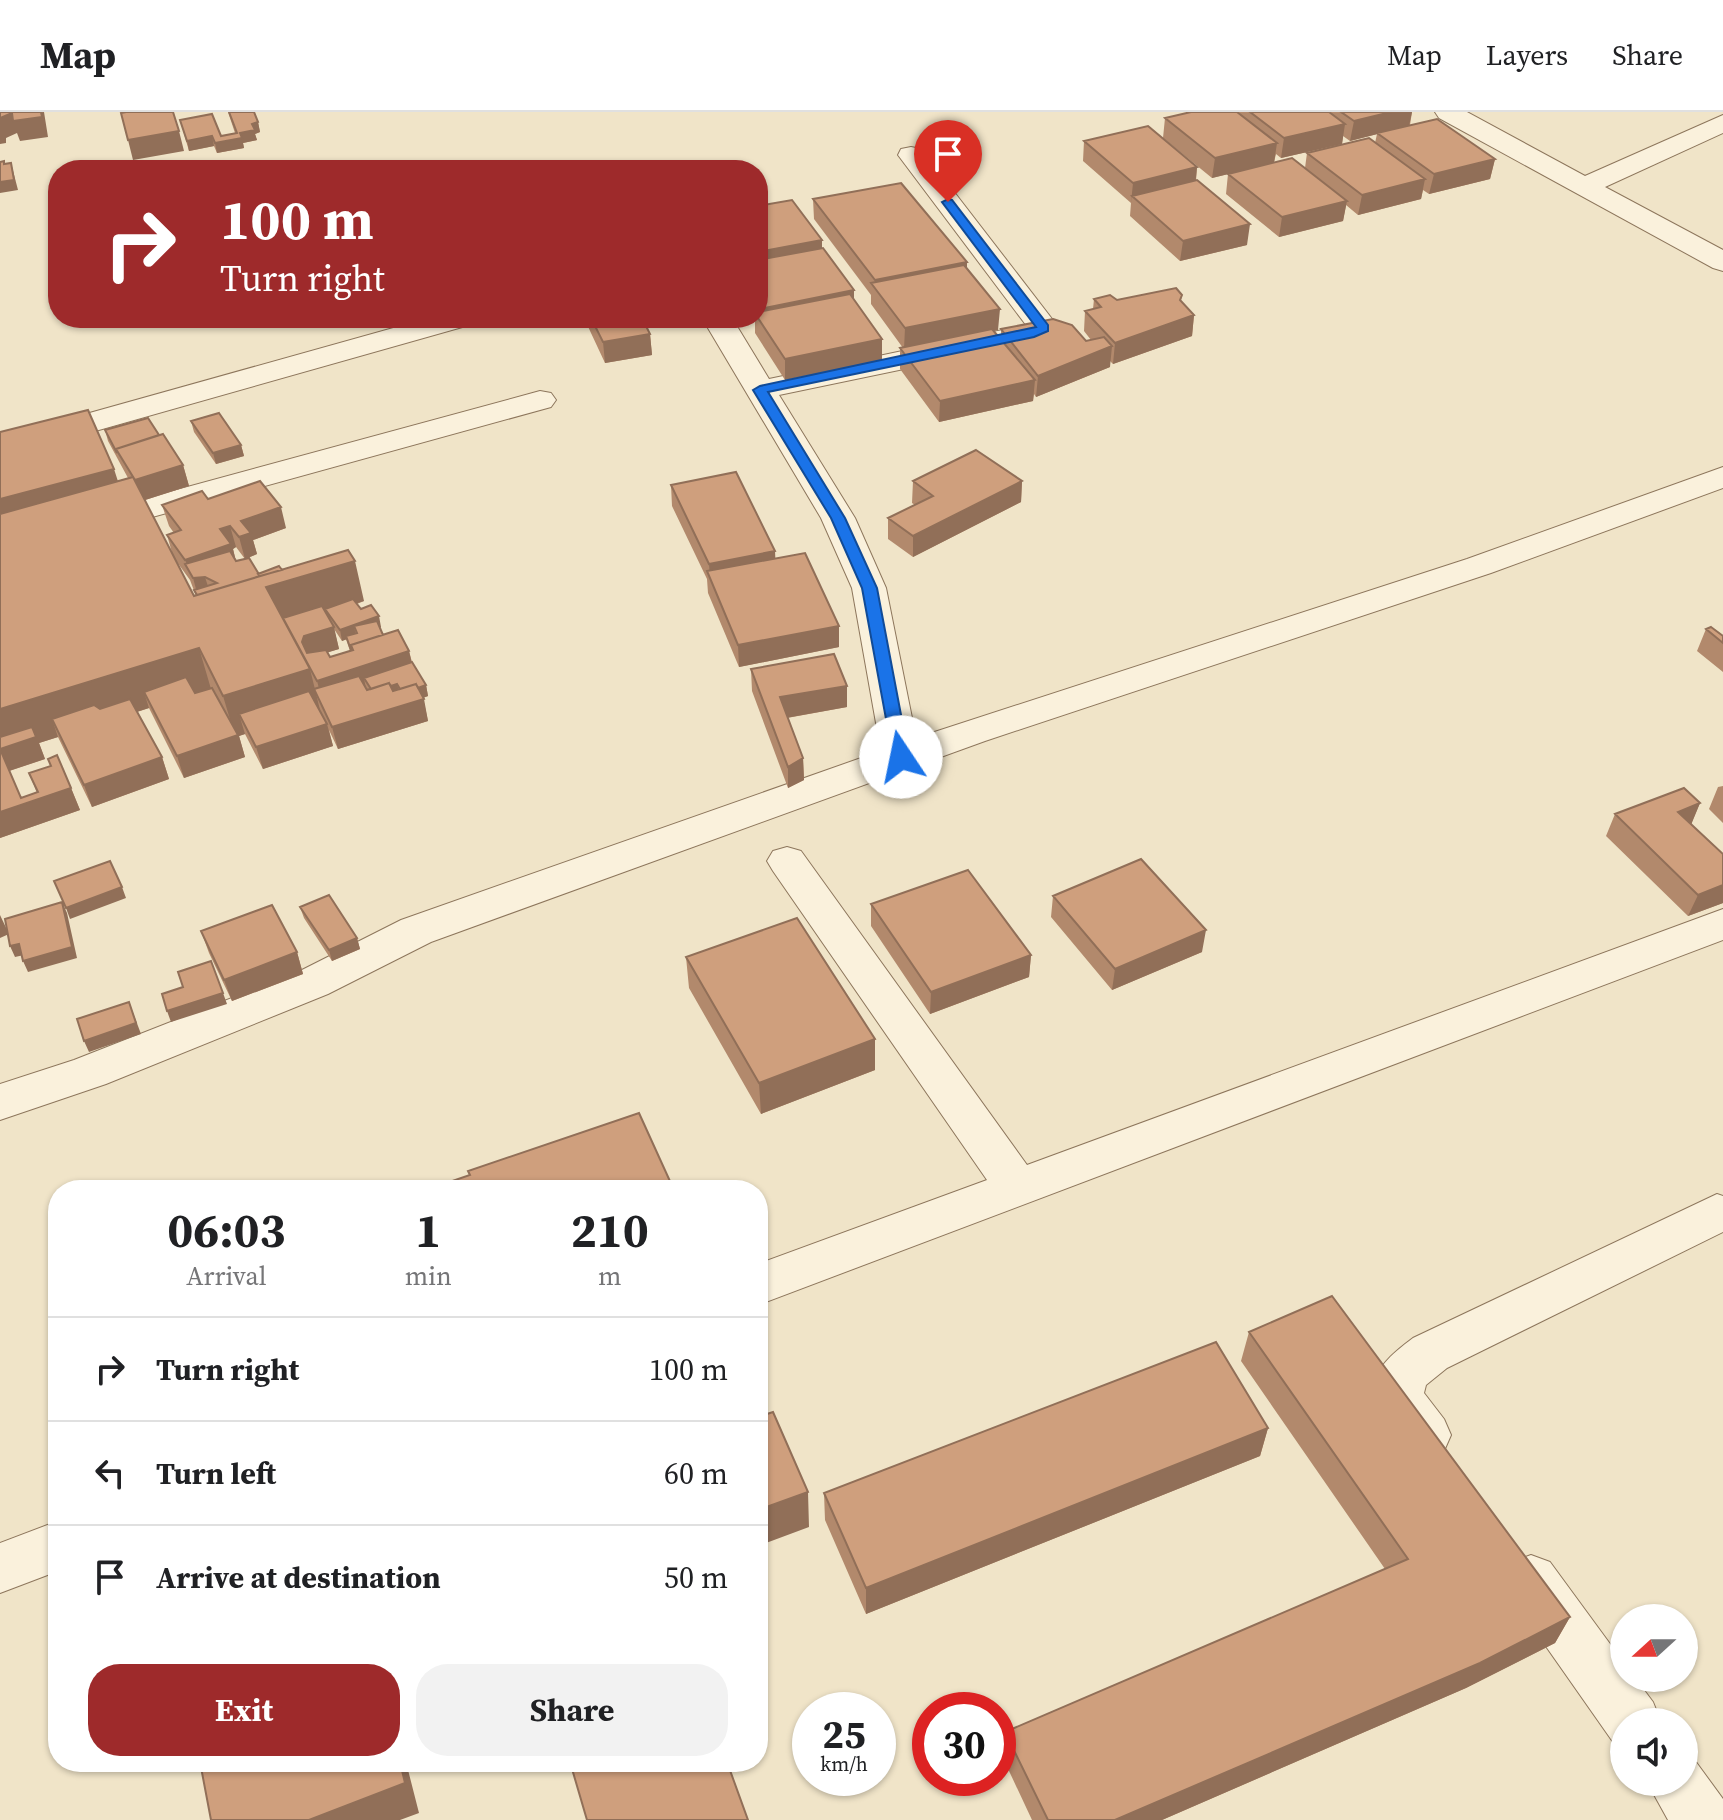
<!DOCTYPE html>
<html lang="en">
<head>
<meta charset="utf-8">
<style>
  :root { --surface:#fff; --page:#f2f2f2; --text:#202124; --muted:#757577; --line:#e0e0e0; --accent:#9e2a2b }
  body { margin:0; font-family:"Source Serif 4",serif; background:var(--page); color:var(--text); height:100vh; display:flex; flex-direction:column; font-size:30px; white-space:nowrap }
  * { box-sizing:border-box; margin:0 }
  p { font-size:26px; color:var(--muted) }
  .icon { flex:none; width:44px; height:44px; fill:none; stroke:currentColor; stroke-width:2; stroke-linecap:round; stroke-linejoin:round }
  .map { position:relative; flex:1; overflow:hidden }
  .drawer { position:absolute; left:48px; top:1068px; width:720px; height:592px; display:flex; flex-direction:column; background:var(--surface); border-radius:32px; box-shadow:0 2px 6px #0004 }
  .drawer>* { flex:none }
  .top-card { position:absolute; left:48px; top:48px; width:720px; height:168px; border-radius:32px; box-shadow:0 2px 6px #0004; background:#9e2a2b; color:#fff; overflow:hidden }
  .needle { width:52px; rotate:249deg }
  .controls { position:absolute; left:1610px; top:1492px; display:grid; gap:16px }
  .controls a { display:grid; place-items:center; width:88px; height:88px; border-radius:50%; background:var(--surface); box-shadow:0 2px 6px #0004; font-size:40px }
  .speed { position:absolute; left:792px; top:1580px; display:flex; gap:16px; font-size:40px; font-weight:700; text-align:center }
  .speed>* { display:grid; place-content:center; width:104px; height:104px; border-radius:50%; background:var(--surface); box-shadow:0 2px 6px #0004; line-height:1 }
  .speed small { font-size:20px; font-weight:400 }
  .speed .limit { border:12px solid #d22; background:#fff; color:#111 }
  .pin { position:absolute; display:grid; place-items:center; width:68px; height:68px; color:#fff; margin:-82px -34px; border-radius:50% 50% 50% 0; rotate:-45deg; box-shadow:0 0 8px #0007 }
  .pin .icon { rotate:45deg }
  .me { position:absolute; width:88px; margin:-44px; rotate:349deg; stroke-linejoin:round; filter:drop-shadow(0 0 6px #0008) }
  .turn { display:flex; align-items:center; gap:28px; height:168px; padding:0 40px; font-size:36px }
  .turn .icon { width:104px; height:104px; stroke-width:2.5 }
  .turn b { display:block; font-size:56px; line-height:68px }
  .eta { display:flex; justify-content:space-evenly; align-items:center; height:136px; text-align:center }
  .eta b { font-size:48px; font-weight:700; line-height:56px }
  .cta { display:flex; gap:16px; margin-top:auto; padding:16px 40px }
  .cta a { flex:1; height:92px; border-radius:32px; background:var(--accent); color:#fff; font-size:32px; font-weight:700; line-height:92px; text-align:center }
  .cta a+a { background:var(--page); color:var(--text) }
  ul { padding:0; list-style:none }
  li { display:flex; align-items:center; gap:24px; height:104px; padding:0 40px; border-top:2px solid var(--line) }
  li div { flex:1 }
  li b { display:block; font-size:30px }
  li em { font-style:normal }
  header { display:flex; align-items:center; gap:48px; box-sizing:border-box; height:112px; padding:0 40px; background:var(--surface); border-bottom:2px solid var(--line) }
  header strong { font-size:38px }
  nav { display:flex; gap:44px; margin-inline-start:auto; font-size:28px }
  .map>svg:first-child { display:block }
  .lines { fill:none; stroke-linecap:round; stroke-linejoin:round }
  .minor-casing { stroke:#8d765c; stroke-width:2 }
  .minor { fill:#faf1dc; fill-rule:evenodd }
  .wall { fill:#b2896c; fill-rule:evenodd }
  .shaded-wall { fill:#916f58 }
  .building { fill:#cf9f7d; stroke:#916f58; stroke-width:2 }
  .route { fill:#1a73e8; stroke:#114b97; stroke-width:2 }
</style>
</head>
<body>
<header>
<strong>Map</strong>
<nav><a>Map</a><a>Layers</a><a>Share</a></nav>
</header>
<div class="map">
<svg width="1723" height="1708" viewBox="0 0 1723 1708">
  <rect width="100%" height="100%" fill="#f0e4c8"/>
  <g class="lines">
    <defs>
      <path id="minor" d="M1435 0H1467L1585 64 1723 3V21L1605 75 1723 138V159L1713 156 1439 6Z
        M911 35 921 37 1059 216 1055 222 1034 230 779 283 855 406 886 476 916 626 1467 447 1723 355V376L1491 461 985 629 431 830 328 882 106 972 0 1008V972L74 948 298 860 401 808 881 639 852 476 821 406 702 206H732L769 267 1026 213 898 43 901 37Z
        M429 206H477L473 212 0 346V326Z
        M540 279 551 281 556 288 551 295 0 447V426Z
        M787 735 801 739 1027 1053 1723 797V828L758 1193V1152L987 1068 773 759 767 749 773 739Z
        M1717 1082 1723 1084V1120L1447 1256 1426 1273 1424 1281 1444 1307 1451 1323 1444 1339 1426 1346C1405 1338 1402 1331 1389 1314 1359 1273 1378 1252 1413 1226Z
        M58 1409V1459L0 1481V1431Z
        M1531 1443 1550 1450 1624 1551V1566H1635L1653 1590 1661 1610H1624V1634L1613 1630 1512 1486 1504 1468 1512 1450Z
        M1684 1645 1696 1650 1723 1687V1708H1668L1647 1670H1684Z"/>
    </defs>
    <use href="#minor" class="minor-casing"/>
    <use href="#minor" class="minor"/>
  </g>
  <path class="wall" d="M228 0 258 10 260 20 255 22 257 28 243 31 244 36 217 41 214 34 189 39 180 8 221 24 235 21Z
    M1191 0H1412L1410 13 1495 47 1490 67 1429 82 1423 78 1421 87 1358 103 1346 93 1343 109 1279 125 1226 82 1228 62 1212 66 1163 26 1165 6ZM1377 22 1375 31 1307 41 1305 56 1274 50 1276 42 1281 46 1342 32 1343 24 1350 29Z
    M1084 29 1197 55 1196 69 1247 133 1180 149 1130 104 1131 91 1083 49Z
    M813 87 967 150V157L998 218 994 219 1001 227V217L1086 229 1091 228 1084 219 1085 199 1093 197 1094 187 1117 188 1182 183 1181 189 1194 203 1192 224 1113 252 1110 249V255L1036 285 1034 282 1033 289 939 310 900 257V236H903L871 192V183L814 107Z
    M758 94 822 136 854 188 882 227V248L785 268 755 221V210L752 206H758Z
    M584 206H642L650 222 652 243 605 251Z
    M191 309 241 333 244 344 216 352 194 320Z
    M105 318 159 323 183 353 189 374 145 388 173 444 167 423 174 421 169 414 162 393 208 387 286 416 253 428 257 442 245 447 236 435 233 437 236 449 258 462 282 458 364 489 357 492 361 497 381 515H380L383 523 409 539 412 550 426 573 428 584 423 586 428 609 338 637 329 618 333 634 263 657 245 622 239 624 245 645 184 666 149 596 137 600 162 645 169 667 92 695 58 625 39 631 45 647 9 659 21 686 37 681 29 661 71 676 80 698 0 726V320L118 369 128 366 108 329ZM174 446 190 468 196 484H194ZM334 517 342 529 346 527 350 539 330 545 328 540 339 537Z
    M913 369H1022L1021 390 913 445 888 427V406L915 393 912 391Z
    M671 373 775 439V446L839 514V535L739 555 708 481 707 467 672 394Z
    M1706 517 1723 524V560L1697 539Z
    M751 557 847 595 787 606 803 646 804 668 788 676 752 579Z
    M1723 674V711L1709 697 1718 675Z
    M1700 691 1691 712 1723 742V791L1688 804 1606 724 1615 702Z
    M1053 784 1202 840 1112 878 1051 805Z
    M871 792 1031 843 1029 865 930 902 871 814Z
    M300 795 357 826 360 837 332 849 304 806Z
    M201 819 297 840 303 862 232 889 209 841Z
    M686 845 875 927V958L761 1002 689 876Z
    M1249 1220 1570 1505 1555 1531 1466 1576 1162 1708H1032L1002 1644 1005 1620 1385 1457 1241 1249Z
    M1268 1316 1260 1344 866 1502 825 1408 824 1381Z"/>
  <path class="shaded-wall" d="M44 0 48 25 20 29 17 21 6 26V31L0 32V6L12 1Z
    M1391 0H1412L1409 14 1350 29 1354 9Z
    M258 10 260 20 255 22 257 28 243 31 244 36 217 41 215 31 240 21 252 12Z
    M1345 12 1342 32 1281 46 1284 26Z
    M179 19 184 39 133 48 128 28Z
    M212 24 214 34 189 39 187 29Z
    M1277 31 1274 51 1212 66 1215 46Z
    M1495 47 1490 67 1429 82 1434 62Z
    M11 51 18 78 0 81V70Z
    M1197 55 1195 75 1132 84 1131 91 1133 71Z
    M1425 67 1421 87 1358 103 1362 83Z
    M1347 89 1343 109 1279 125 1282 105Z
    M1250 112 1247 133 1180 149 1183 129Z
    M822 128V148L758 161V140Z
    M967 150V171L875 176V168Z
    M854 178V199L760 209 759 197Z
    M1000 197 998 218 904 237 905 216Z
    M1194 203 1192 224 1113 252 1115 231Z
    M650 222 652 243 605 251 603 230Z
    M882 227V248L785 268V247Z
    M1112 234 1110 255 1036 285 1038 264Z
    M1035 268 1033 289 939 310 940 289Z
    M241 333 244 344 216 352 213 341Z
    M183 353 189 374 142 389 135 368Z
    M114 357 124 388 0 422V387Z
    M1022 369 1021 390 913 445V424Z
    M281 395 286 416 253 428 257 442 245 447 239 425 241 409Z
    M230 414 236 435 233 437 237 454 205 465 212 487 199 488 193 466 185 448 220 417Z
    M775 439 776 460 710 466 709 452Z
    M355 449 364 489 328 500 325 497 326 501 285 514 266 475Z
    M379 504 381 515 357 523 354 514 356 524 342 529 340 518Z
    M839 514V535L739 555 738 533Z
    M334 515 339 537 310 546 308 551 302 530 304 524Z
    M199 536 211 577 152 595 144 580 149 596 60 624 52 607 58 625 39 631 45 647 9 659 0 643V597Z
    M409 539 414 561 364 566 366 577 323 591 317 569Z
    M310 557 320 598 239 602 245 622 239 624 245 645 184 666 177 644 235 624 223 584Z
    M397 572 400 583 373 580Z
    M426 573 428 584 405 592 403 581Z
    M847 574V595L780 607V585Z
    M424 587 428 609 338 637 332 615Z
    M327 612 333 634 263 657 256 635Z
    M162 645 169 667 92 695 84 673Z
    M803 646 804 668 788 676V655Z
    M71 676 80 698 0 726V700Z
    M1700 691 1691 713 1678 700Z
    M1723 773V791L1688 804 1698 783Z
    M122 775 126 786 70 807 66 796Z
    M62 790 67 801 77 846 28 860 23 849Z
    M0 803 9 822 0 826Z
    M1206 818 1202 840 1112 878 1115 857Z
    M357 826 360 837 332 849 329 838Z
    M19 832 24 843 15 845 10 834Z
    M297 840 303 862 232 889 224 868Z
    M1031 843 1029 865 930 902 931 880Z
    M223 881 227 892 171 910 167 899Z
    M129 890 141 922 89 940 84 929Z
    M875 927V958L761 1002 759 971Z
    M1268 1316 1260 1344 866 1502V1476Z
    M808 1380 809 1415 758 1434V1398Z
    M1570 1505 1555 1531 1466 1576 1162 1708H1115Z
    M400 1650H406L419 1701 400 1708H309Z"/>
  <path class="building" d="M0 0H41L42 5 13 9 12 1 0 6Z
    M126 0H173L179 19 128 28 121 1Z
    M229 0H254L258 10 252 12 255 18 240 21 242 26 215 31 212 24 187 29 180 8 212 2 221 24 237 21Z
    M1191 0H1237L1277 31 1215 46 1165 6Z
    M1250 0H1329L1345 12 1284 26Z
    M1341 0H1391L1354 9Z
    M1437 7 1495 47 1434 62 1377 21Z
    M1148 14 1197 55 1133 71 1084 29Z
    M1369 26 1425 67 1362 83 1307 41Z
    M1292 46 1347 89 1282 105 1228 62Z
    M4 49V52L11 51 14 68 0 70V50Z
    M1197 68 1250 112 1183 129 1132 84Z
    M901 71 967 150 875 168 813 87Z
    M792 88 822 128 758 140V94Z
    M823 136 854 178 759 197 758 195V148Z
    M964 153 1000 197 905 216 871 171Z
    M1176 176 1182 183 1180 188 1194 203 1115 231 1085 199 1101 195 1094 187 1110 183 1117 188Z
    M850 182 882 227 785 247 758 206V200Z
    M591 206H642L650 222 603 230Z
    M1053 207 1072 213 1086 229 1104 225 1112 234 1038 264 1001 217Z
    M992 217 1035 268 940 289 900 236Z
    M88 298 114 357 0 387V320Z
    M219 301 241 333 213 341 191 309Z
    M148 306 159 323 116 337 117 341 105 318Z
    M163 322 183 353 135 368 116 337Z
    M976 338 1022 369 913 424 888 406 933 384 913 369Z
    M736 360 775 439 709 452 671 373Z
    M133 365 194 484 348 438 355 449 266 475 310 557 223 584 199 536 0 597V402Z
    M260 369 281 395 241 409 251 421 239 425 230 414 220 417 231 432 185 448 167 423 181 418 162 393 202 379 208 387Z
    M230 439 236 449 249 446 260 464 197 483 194 478 217 471 205 465 193 466 185 452Z
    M805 441 839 514 738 533 707 459Z
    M279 454 282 458 260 464 258 462Z
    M353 487 361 497 371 493 379 504 340 518 325 497Z
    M322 494 334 515 304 524 302 530 307 541 326 538 330 545 353 538 351 533 398 518 409 539 317 569 283 506Z
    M377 509 383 523 351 533 353 538H351L346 524 357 521 354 514Z
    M1711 515 1723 524V531L1706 517Z
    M834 542 847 574 780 585 803 646 788 655 751 557Z
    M412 550 426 573 418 576 416 572 400 577 397 572 391 574 389 571 371 577 364 566Z
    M359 564 367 578 389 571 393 579 416 572 424 587 332 615 314 577Z
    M186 565 195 581 212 576 238 623 177 644 144 580Z
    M309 579 327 612 256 635 239 602Z
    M130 587 162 645 84 673 52 607 94 593 100 597Z
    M32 615 36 625 0 637V625Z
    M0 637 21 686 38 680 29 661 51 654 48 647 57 643 71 676 0 700Z
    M1684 676 1700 691 1678 700 1723 742V773L1698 783 1615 702Z
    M1141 747 1206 818 1115 857 1053 784Z
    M110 749 122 775 66 796 54 769Z
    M968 758 1031 843 931 880 871 792Z
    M329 783 357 826 329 838 300 795Z
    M62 790 72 835 23 849 19 832 10 834 5 807Z
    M272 793 297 840 224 868 201 819Z
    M797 806 875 927 759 971 686 845Z
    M211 849 223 881 167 899 162 882 183 875 178 860Z
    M129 890 136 911 84 929 77 907Z
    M639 1001 674 1078H426L470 1063 468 1059Z
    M1332 1184 1570 1505 1480 1551 1115 1708H1048L1005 1620 1408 1447 1249 1220Z
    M1216 1230 1268 1316 866 1476 824 1381Z
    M773 1300 808 1380 758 1398V1305Z
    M200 1650H400L405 1671 309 1708H211Z
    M570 1650H727L748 1708H587Z"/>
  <path class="route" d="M948 87 952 88 1048 213V219L1034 225 768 280 845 406 877 476 909 645 901 651 893 645 862 476 831 406 753 278 760 274 1036 215 942 90Z"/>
</svg>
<div class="controls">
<a><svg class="needle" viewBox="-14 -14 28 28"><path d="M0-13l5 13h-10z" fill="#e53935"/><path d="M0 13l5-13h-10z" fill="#757577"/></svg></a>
<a><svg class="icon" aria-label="sound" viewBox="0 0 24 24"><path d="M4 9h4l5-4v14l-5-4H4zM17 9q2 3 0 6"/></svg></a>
</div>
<div class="speed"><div>25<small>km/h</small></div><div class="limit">30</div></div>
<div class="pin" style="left:948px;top:90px;background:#d93025"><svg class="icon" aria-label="arrive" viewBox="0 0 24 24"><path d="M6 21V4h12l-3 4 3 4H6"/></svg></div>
<svg class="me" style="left:901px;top:645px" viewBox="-20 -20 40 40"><circle r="19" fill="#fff"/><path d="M0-13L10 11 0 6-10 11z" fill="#1a73e8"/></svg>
<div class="top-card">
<div class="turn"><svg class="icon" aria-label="right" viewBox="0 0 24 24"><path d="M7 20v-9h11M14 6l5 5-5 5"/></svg><div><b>100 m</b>Turn right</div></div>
</div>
<section class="drawer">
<div class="eta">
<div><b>06:03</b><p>Arrival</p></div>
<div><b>1</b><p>min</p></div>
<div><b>210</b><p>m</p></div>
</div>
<ul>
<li><svg class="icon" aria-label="right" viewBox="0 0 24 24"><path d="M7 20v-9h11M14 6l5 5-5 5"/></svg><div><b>Turn right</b></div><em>100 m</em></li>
<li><svg class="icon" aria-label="left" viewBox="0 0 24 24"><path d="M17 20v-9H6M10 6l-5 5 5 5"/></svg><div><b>Turn left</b></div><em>60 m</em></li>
<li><svg class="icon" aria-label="arrive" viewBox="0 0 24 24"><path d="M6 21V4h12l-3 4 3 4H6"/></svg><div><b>Arrive at destination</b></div><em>50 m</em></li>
</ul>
<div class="cta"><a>Exit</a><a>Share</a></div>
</section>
</div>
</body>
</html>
